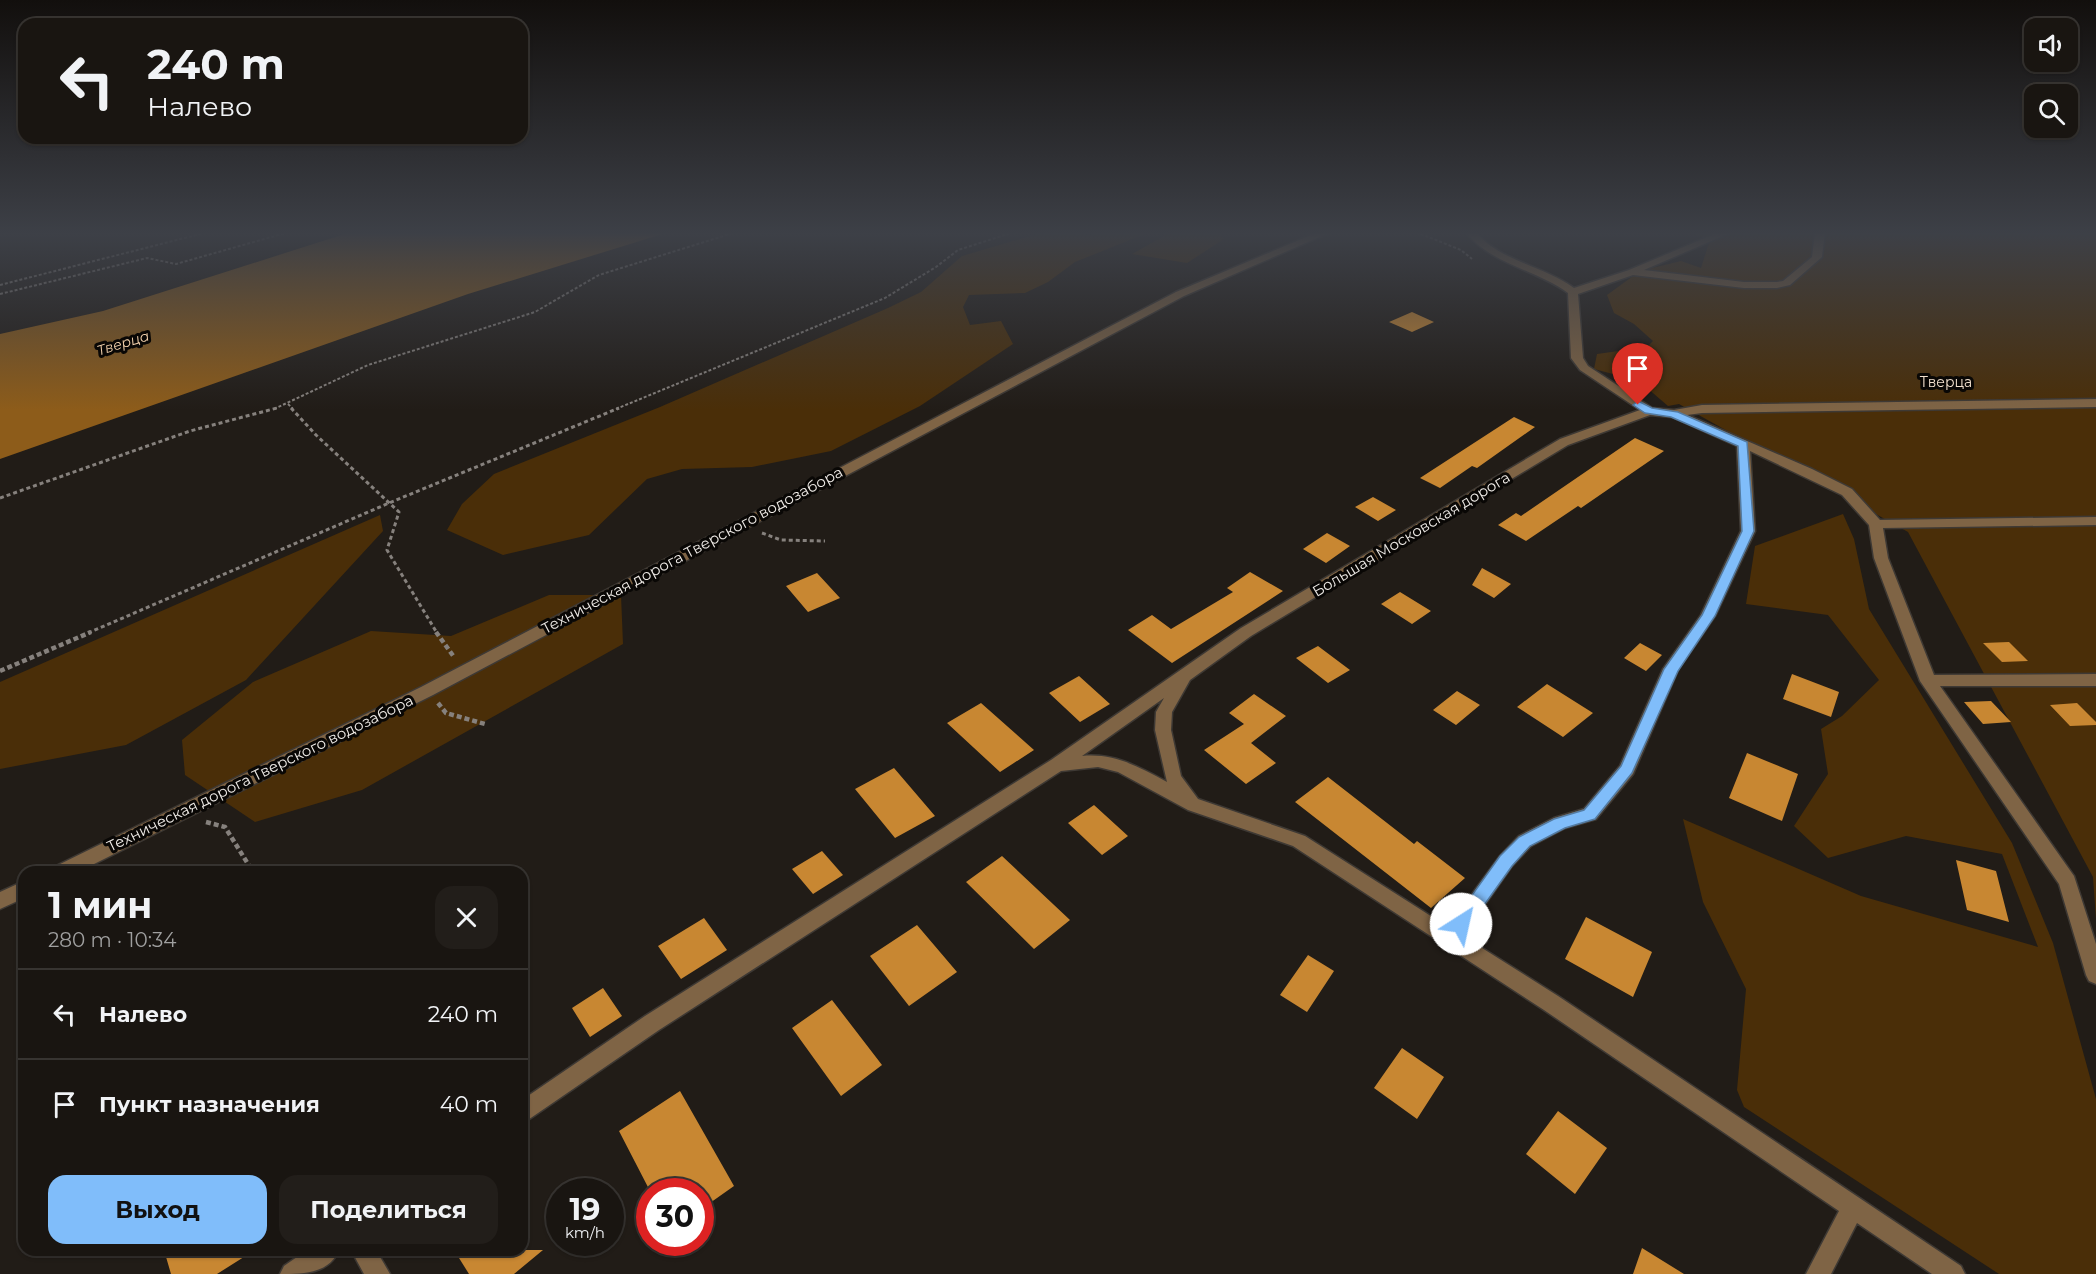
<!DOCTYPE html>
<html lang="ru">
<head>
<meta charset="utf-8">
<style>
  :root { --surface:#191511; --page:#221e1a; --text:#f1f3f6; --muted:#9f9f9f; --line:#373431; --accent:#80bdfa }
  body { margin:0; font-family:Montserrat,sans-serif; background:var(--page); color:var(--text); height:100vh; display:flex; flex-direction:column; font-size:22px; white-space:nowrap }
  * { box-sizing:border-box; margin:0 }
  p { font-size:20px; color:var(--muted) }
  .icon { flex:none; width:33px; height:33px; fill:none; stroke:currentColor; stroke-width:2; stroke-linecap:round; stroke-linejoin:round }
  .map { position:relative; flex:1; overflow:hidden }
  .panel { position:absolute; left:18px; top:866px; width:510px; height:390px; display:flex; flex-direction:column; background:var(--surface); border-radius:18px; box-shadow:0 2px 4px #0004,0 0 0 2px var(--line) }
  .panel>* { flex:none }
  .banner { position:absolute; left:18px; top:18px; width:510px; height:126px; border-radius:18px; box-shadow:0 2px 4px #0004,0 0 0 2px var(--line); background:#191511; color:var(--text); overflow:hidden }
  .fabs { position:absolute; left:2024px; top:18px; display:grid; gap:12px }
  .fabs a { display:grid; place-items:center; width:54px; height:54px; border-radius:12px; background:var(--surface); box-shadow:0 2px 4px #0004,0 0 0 2px var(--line); font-size:30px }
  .speed { position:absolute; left:546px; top:1178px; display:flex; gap:12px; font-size:30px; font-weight:700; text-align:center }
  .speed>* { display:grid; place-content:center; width:78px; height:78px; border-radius:50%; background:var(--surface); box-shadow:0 2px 4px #0004,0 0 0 2px var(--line); line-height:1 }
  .speed small { font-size:15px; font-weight:400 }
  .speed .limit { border:9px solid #d22; background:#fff; color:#111 }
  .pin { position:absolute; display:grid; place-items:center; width:51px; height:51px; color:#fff; margin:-62px -26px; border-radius:50% 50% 50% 0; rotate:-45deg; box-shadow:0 0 6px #0007 }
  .pin .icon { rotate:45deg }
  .me { position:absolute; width:66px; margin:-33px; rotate:35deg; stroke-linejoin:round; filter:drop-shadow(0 0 4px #0008) }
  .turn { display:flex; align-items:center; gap:21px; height:126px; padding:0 30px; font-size:27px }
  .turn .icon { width:78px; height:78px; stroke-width:2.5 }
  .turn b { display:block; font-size:42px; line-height:51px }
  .round { display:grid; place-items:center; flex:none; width:63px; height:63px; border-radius:18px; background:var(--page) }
  .head { display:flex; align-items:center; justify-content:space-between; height:102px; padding:0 30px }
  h1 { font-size:36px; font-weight:700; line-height:45px }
  .primary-button { display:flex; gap:12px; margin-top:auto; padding:12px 30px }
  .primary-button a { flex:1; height:69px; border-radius:18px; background:var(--accent); color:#111; font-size:24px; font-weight:700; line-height:69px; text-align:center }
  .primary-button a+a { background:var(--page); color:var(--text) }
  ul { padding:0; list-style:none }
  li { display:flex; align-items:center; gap:18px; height:90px; padding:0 30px; border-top:2px solid var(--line) }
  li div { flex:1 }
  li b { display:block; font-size:22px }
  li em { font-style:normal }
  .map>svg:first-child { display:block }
  .green { fill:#4a2e08 }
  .water { fill:#8d5c1a }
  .building { fill:#c88732 }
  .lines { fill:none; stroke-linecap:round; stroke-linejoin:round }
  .minor-casing { stroke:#3e3934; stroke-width:3 }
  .path-far2 { stroke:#86817d; stroke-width:2; stroke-dasharray:3 2; stroke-linecap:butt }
  .path-far1 { stroke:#86817d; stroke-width:3; stroke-dasharray:4 3; stroke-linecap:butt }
  .path { stroke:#86817d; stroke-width:4.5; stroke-dasharray:5 3; stroke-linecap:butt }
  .minor { fill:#7f6445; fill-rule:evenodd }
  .route { fill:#80bdfa; stroke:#537ba2; stroke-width:1.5 }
  .labels { text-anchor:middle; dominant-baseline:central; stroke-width:6; stroke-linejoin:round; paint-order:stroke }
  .far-water-label { font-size:14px; font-style:italic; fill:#f4d2ad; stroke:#090705 }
  .far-park-label { font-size:14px; fill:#f2e0ce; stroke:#090705 }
  .street-label { font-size:15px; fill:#f0ece8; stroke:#090705 }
</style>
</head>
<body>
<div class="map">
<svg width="2096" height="1274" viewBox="0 0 2096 1274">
  <rect width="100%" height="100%" fill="#211c17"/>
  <path class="green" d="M1044 232H1078L1088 236 1100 232H1150L1075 262 1048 282 1025 293 969 295 963 307 970 325 1001 321 1013 344 920 406 831 451 752 467 682 469 647 479 589 535 503 555 447 530 462 504 494 474 660 407 888 308 921 292 962 256Z
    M1171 232H1216L1224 239 1187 263 1132 254Z
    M1689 232H2096V919L2093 877 1908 532 1679 404 1668 406 1639 381 1594 369 1597 354 1647 347 1653 341 1634 324 1614 313 1607 295 1640 271 1681 261 1701 268 1710 240Z
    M1843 514 1854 539 1869 609 2012 843 2053 943 2096 1099V1274H1999L1744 1107 1737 1090 1746 989 1703 902 1683 819 1861 896 2038 947 2002 854 1906 836 1828 858 1794 826 1828 774 1821 729 1842 716 1879 680 1828 615 1746 604 1755 546Z
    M380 515 383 531 246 680 126 745 0 769V682Z
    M549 595H621L623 644 362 790 255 822 185 775 182 740 253 682 371 631 451 636Z"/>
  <path class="water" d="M351 232H669L468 294 0 459V334L103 311Z"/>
  <path class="building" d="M1412 312 1434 322 1412 332 1389 322Z
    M1514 417 1535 427 1477 468 1472 466 1440 488 1420 478Z
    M1635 438 1664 451 1581 508 1578 506 1526 541 1498 525 1516 513 1521 516Z
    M1373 497 1396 510 1378 521 1355 507Z
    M1327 533 1350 546 1326 563 1303 549Z
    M1482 568 1511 584 1494 598 1472 585Z
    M1250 572 1283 591 1172 663 1128 630 1152 615 1171 629 1233 592 1227 588Z
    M817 573 840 598 808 612 786 586Z
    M1400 592 1431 611 1412 624 1381 604Z
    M2009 642 2028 661 2002 662 1983 643Z
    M1640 643 1662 655 1646 671 1624 658Z
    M1318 646 1350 670 1328 683 1296 658Z
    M1792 674 1839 692 1831 717 1783 699Z
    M1079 676 1110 704 1080 722 1049 693Z
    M1547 684 1593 713 1563 737 1517 707Z
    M1457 691 1480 705 1456 725 1433 710Z
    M1254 694 1286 716 1251 743 1276 763 1246 784 1204 750 1244 724 1229 713Z
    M1991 701 2011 722 1983 724 1964 702Z
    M981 703 1034 750 1000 772 947 723Z
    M2077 703 2096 722V725L2070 726 2050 705Z
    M1747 753 1798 774 1782 821 1729 798Z
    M894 768 935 816 895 838 855 789Z
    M1328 777 1414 844 1417 841 1465 878 1431 908 1295 802Z
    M1094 805 1128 836 1102 855 1068 823Z
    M822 851 843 875 813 894 792 869Z
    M1002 856 1070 920 1034 949 966 882Z
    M1956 860 1996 871 2009 922 1967 910Z
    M1586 917 1652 952 1633 997 1565 959Z
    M704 918 727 950 681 979 658 946Z
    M917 925 957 972 909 1006 870 956Z
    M1308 955 1334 971 1307 1012 1280 995Z
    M603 988 622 1016 590 1037 572 1008Z
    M832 1000 882 1065 841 1096 792 1028Z
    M1402 1048 1444 1077 1417 1119 1374 1088Z
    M680 1091 734 1186 700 1210V1191H650L619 1131Z
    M1558 1111 1607 1148 1575 1194 1526 1154Z
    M1642 1248 1684 1274H1633Z
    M164 1250H255L217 1274H171Z
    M454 1250H543L514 1274H469Z"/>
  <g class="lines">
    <defs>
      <path id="minor" d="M1318 232H1331L1184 296 433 695 78 872H51L54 867 421 687 1176 292Z
        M1466 232H1476C1499 261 1545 266 1574 288L1629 270 1719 232H1732L1644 270 1744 282H1777L1783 281 1812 257 1815 232H1825L1822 257 1790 285 1777 288H1744L1633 275 1578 294 1583 358 1588 366 1652 408 1674 410 1702 405 2096 399V407L1702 413 1687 415 1812 469 1852 489 1880 520 2096 517V525L1883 528 1888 558 1934 675 2096 674V686H1940L2074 876 2096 944V984L2089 981 2086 975 2059 884 1920 681 1874 558 1869 525 1842 495 1750 451 1755 531 1715 616 1678 670 1633 774 1596 819 1565 828 1531 846 1512 866 1463 936 1558 996 1961 1266 1965 1274H1932L1857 1223 1831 1274H1806L1839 1211 1544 1010 1293 846 1188 810 1118 772 1098 767 1061 771 659 1030 522 1124V1100L645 1016 1051 760 1241 628 1560 439 1640 410 1580 370 1571 358 1568 293C1537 270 1490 264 1466 232ZM1650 415 1672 417 1737 446 1741 531 1701 615 1663 669 1620 766 1584 809 1554 818 1519 836 1500 856 1448 927 1305 836 1198 799 1181 776 1171 730 1172 712 1190 680 1251 636 1568 445ZM1164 698 1156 712 1155 730 1167 782C1139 767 1115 753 1082 756Z
        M24 881V898L0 909V892Z
        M307 1250H339C329 1274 303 1274 280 1274L284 1266Z
        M351 1250H376L390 1274H364Z"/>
    </defs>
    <use href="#minor" class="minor-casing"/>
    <path class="path-far2" d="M1416 232 1461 250 1472 259
      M0 285 208 232
      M0 294 147 258 176 264 289 232
      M288 404 293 409
      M274 409 368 365 535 312 599 275 736 232
      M616 409 885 298 936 267 958 250 1014 232"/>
    <path class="path-far1" d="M291 408 316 435 399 512 387 550 437 633
      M0 498 190 431 277 408
      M762 533 781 540 825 541
      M88 633 389 503 619 408"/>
    <path class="path" d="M436 632 454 657
      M0 671 91 632
      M438 703 446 713 485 724
      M206 822 225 827 253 872"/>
    <use href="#minor" class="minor"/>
  </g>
  <linearGradient id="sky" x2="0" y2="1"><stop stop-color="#120f0d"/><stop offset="0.57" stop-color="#3d4047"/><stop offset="1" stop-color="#3d4047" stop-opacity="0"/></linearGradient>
  <rect width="2096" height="410" fill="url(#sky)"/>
  <path class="route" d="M1638 401 1652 408 1678 412 1747 442 1754 531 1715 616 1678 671 1632 773 1595 819 1565 828 1530 846 1512 866 1467 929 1461 931 1455 929 1453 924 1455 919 1500 856 1519 837 1554 819 1584 810 1621 766 1664 669 1702 615 1742 531 1738 446 1671 417 1645 413 1633 405Z"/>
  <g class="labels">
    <g class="far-water-label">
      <text transform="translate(123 343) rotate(-17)">Тверца</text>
    </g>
    <g class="far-park-label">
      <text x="1946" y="382">Тверца</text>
    </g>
    <g class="street-label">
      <text transform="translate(1411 534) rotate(-31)">Большая Московская дорога</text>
      <text transform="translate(692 550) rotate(-28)">Техническая дорога Тверского водозабора</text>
      <text transform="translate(260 773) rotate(-26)">Техническая дорога Тверского водозабора</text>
    </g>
  </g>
</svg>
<div class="fabs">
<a><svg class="icon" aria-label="sound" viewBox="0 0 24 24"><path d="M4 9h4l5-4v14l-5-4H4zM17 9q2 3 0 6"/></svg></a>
<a><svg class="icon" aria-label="search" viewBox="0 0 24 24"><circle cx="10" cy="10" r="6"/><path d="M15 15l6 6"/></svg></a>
</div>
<div class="speed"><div>19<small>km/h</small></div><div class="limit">30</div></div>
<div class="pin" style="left:1638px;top:405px;background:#d93025"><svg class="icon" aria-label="arrive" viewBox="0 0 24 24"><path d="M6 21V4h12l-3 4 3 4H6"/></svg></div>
<svg class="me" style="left:1461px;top:924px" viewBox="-20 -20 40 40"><circle r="19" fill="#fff"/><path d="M0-13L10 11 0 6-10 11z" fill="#80bdfa"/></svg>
<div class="banner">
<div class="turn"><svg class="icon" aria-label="left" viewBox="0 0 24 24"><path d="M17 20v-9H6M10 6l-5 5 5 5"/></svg><div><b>240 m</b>Налево</div></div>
</div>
<section class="panel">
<div class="head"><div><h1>1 мин</h1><p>280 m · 10:34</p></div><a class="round"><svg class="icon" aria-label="close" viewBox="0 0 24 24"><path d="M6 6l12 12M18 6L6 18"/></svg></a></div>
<ul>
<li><svg class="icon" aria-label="left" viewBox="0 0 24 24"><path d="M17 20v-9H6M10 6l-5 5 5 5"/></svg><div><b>Налево</b></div><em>240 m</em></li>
<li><svg class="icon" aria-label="arrive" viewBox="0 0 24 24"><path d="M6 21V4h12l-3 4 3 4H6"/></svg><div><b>Пункт назначения</b></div><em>40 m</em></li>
</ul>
<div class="primary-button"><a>Выход</a><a>Поделиться</a></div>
</section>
</div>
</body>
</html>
